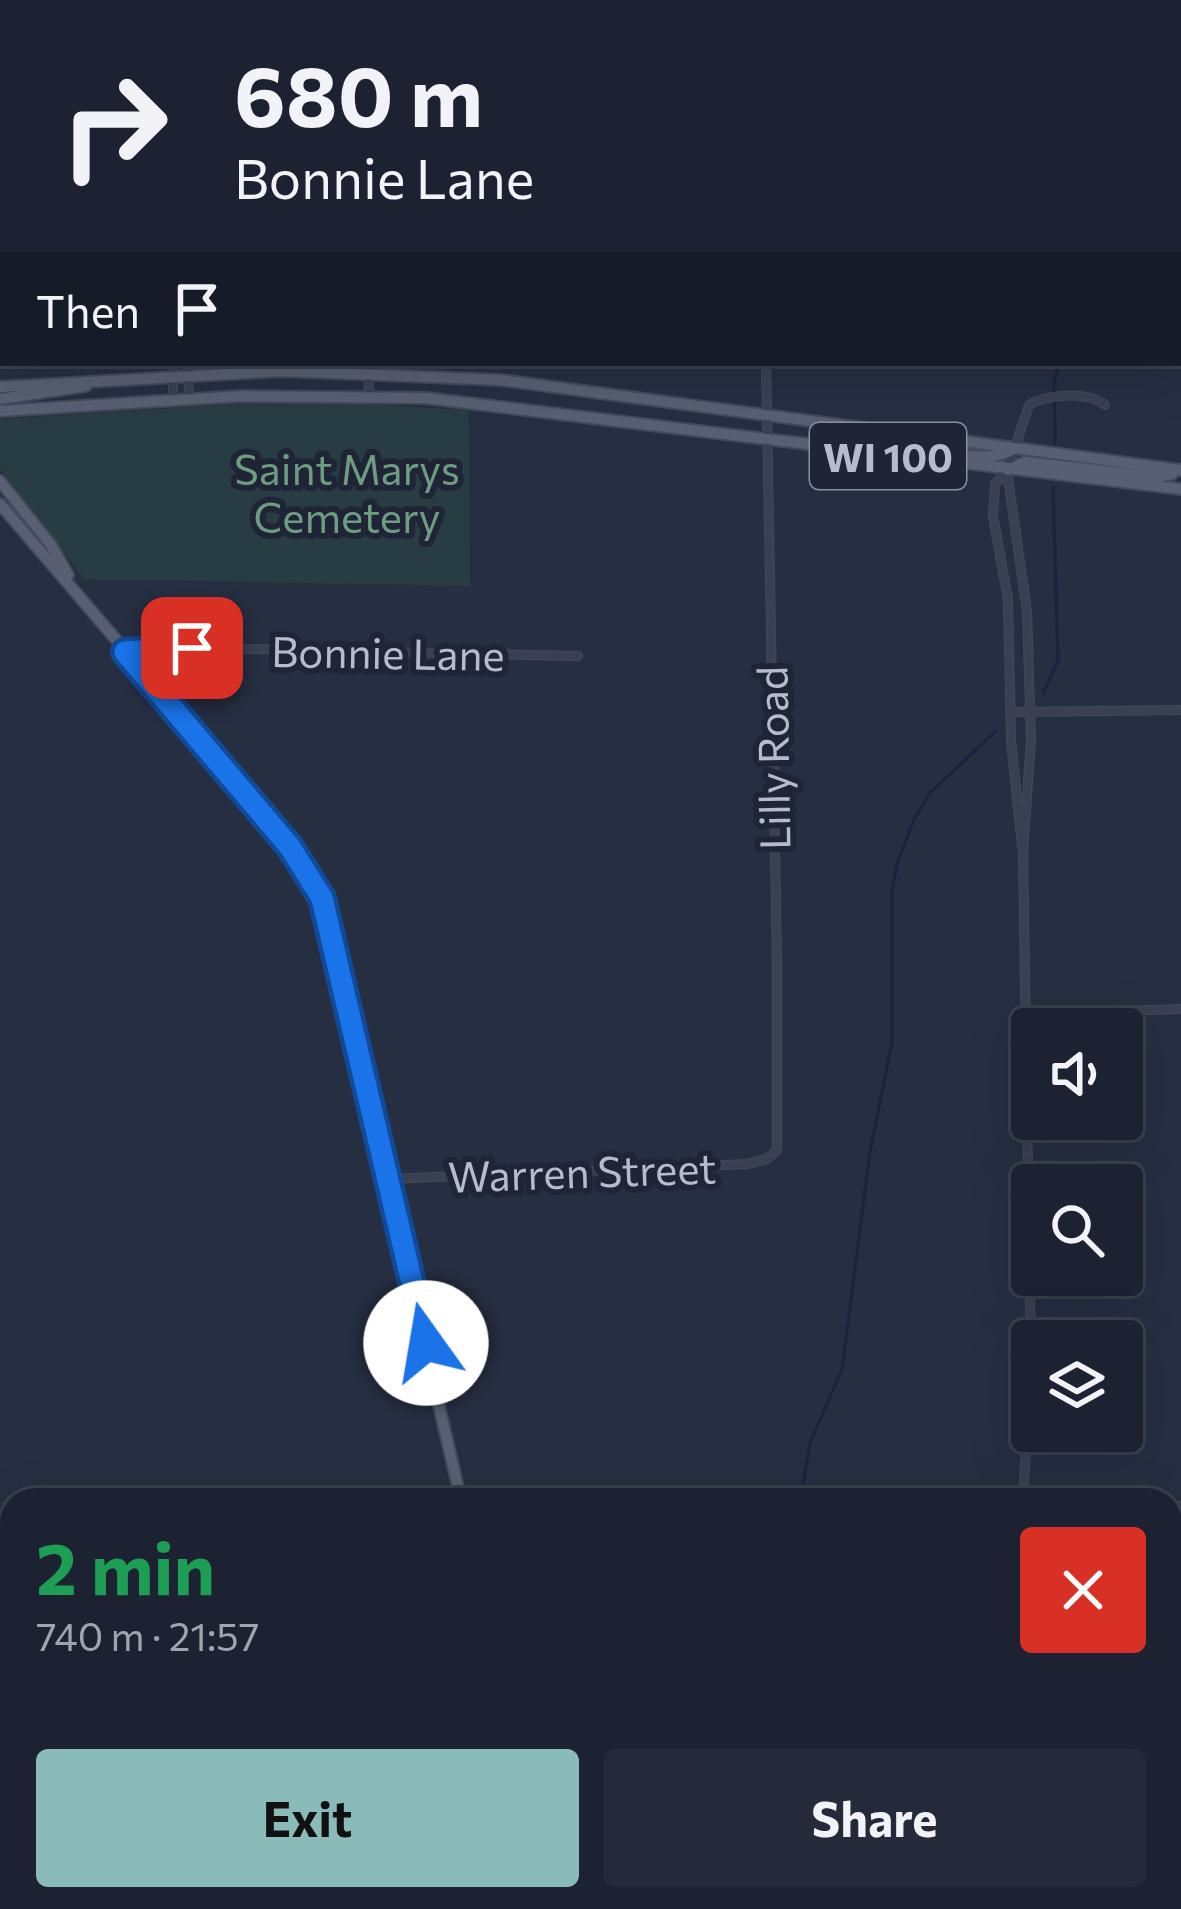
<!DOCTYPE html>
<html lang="en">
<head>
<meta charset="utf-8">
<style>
  :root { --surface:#1c2232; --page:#252a3a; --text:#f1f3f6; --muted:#a0a4ac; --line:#3a3f4d; --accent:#8bbbb9 }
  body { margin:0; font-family:Commissioner,sans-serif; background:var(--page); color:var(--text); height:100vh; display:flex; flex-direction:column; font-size:45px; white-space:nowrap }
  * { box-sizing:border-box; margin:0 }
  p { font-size:39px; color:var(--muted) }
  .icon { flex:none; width:66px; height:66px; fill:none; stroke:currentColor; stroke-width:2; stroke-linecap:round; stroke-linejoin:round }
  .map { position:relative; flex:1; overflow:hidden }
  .panel { position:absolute; left:0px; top:1488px; width:1182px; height:423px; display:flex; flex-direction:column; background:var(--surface); border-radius:36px 36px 0 0; box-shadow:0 12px 48px #0002,0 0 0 3px var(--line) }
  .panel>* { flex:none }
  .top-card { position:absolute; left:0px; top:0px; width:1182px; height:366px; box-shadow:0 12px 48px #0002,0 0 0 3px var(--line); background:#1c2232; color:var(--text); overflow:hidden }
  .buttons { position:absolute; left:1011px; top:1008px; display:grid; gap:24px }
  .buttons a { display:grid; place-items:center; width:132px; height:132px; border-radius:12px; background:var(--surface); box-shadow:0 12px 48px #0002,0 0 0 3px var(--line); font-size:60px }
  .pin { position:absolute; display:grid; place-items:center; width:102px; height:102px; color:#fff; margin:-51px; border-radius:24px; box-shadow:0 6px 18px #0006 }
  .me { position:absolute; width:132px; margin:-66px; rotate:347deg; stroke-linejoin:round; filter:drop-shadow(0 0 9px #0008) }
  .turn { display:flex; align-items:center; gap:42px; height:252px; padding:0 36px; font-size:54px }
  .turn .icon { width:156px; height:156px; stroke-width:2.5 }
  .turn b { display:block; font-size:84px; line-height:102px }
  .then { display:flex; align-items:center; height:114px; padding:0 36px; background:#0003; gap:24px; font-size:45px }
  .round { display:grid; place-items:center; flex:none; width:126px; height:126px; border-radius:12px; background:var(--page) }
  .headline { display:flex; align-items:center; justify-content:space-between; height:204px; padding:0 36px }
  h1 { font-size:72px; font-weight:700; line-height:90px; color:#1e9e55 }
  .primary-button { display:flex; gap:24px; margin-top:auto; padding:24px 36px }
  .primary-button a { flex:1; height:138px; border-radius:12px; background:var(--accent); color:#111; font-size:48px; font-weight:700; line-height:138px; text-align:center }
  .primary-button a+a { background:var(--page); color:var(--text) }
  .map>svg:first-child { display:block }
  .green { fill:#283c43 }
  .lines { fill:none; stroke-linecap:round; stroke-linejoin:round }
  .stream { stroke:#182341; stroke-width:3 }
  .minor-casing { stroke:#44495b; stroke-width:10 }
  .major-casing { stroke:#44495b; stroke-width:14 }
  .highway-casing { stroke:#454b5c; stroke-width:15 }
  .minor { stroke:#3a4052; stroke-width:8 }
  .major { stroke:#585f72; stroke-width:10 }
  .highway { stroke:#787057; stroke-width:12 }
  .route-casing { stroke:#114b97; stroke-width:30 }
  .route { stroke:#1a73e8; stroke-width:21 }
  .labels { text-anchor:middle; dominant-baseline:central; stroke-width:12; stroke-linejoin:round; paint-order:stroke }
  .shield { fill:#1f2537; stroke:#898f9f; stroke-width:3 }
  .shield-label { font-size:39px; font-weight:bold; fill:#b7bccc }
  .park-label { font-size:42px; fill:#6d9d80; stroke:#1f2537 }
  .street-label { font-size:42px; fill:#b7bccc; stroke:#1f2537 }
</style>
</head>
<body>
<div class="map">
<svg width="1181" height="1909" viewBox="0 0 1181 1909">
  <rect width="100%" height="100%" fill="#262e42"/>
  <path class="green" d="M247 403H348L469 410 470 586 84 579 0 469V419Z"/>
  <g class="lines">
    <path class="stream" d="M1179 208 1181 207
      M1055 444 1054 381 1060 363
      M1043 693 1058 661 1053 487
      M800 1500 810 1443 842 1369 870 1152 892 1042V891L897 864 914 819 931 792 996 731
      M801 1899V1909"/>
    <defs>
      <path id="minor" d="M64 0V3
        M724 0 726 3
        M865 0 869 3
        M1100 0 1104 3
        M1179 56 1181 57
        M173 363V399
        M188 363 189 398
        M368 363 369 396
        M1007 471 1027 611 1031 739 1023 853 1031 1361 1023 1500
        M126 652 154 647 578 656
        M1011 712 1181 710
        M1022 846 1011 741 1008 599 993 516 995 484 1007 471 1029 405C1048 394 1088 391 1105 405
        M1025 1014 1181 1009
        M387 1179 748 1164 767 1159 777 1150V961L766 363
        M1170 1506H1181
        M957 1909 958 1899"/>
      <path id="major" d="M0 387 282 371 501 380 1181 470
        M0 399 86 386
        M0 411 242 396 426 398 1181 489
        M844 447 905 444 919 435
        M918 456C948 450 988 465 1014 449
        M1008 470 1025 462 1159 477 1172 474
        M0 481 51 545 68 575
        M0 504 243 788 301 861 319 891 461 1500
        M549 1899 552 1909"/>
      <path id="highway" d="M787 0 791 3
        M820 0 824 3
        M1179 199H1181
        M1179 255 1181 256
        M1179 284 1181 286
        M1179 298 1181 300"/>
    </defs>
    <use href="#minor" class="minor-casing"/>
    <use href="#major" class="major-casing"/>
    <use href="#highway" class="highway-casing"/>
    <use href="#minor" class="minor"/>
    <use href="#major" class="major"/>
    <use href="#highway" class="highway"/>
  </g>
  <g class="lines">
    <defs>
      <path id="route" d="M192 648 125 652 290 847 322 898 426 1343"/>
    </defs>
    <use href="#route" class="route-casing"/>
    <use href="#route" class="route"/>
  </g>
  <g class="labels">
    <rect class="shield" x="810" y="423" width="156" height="66" rx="9"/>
    <g class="shield-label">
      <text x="888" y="456">WI 100</text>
    </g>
    <g class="park-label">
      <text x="347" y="468">Saint Marys<tspan x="347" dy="48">Cemetery</tspan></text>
    </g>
    <g class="street-label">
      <text transform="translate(388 652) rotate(1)">Bonnie Lane</text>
      <text transform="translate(772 758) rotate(-91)">Lilly Road</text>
      <text transform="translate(582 1171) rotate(-2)">Warren Street</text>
    </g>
  </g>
</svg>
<div class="buttons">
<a><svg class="icon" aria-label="sound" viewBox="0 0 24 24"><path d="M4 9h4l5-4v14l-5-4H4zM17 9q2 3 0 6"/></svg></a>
<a><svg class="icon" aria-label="search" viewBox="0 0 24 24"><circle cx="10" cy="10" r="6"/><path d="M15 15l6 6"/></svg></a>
<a><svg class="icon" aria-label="layers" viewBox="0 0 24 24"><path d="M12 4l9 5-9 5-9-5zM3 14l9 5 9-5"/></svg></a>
</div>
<div class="pin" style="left:192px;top:648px;background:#d93025"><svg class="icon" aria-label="arrive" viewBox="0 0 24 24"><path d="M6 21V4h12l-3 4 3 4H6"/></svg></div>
<svg class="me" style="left:426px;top:1343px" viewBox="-20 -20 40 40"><circle r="19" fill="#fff"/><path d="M0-13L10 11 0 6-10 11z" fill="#1a73e8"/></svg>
<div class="top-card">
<div class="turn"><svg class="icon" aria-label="right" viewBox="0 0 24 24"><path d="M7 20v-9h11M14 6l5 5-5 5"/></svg><div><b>680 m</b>Bonnie Lane</div></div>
<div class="then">Then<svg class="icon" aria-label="arrive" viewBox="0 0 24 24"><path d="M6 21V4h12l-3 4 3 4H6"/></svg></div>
</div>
<section class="panel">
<div class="headline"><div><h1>2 min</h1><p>740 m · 21:57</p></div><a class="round" style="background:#d93025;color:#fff"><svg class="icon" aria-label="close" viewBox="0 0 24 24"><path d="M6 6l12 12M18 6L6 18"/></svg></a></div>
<div class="primary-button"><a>Exit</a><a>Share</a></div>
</section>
</div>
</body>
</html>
